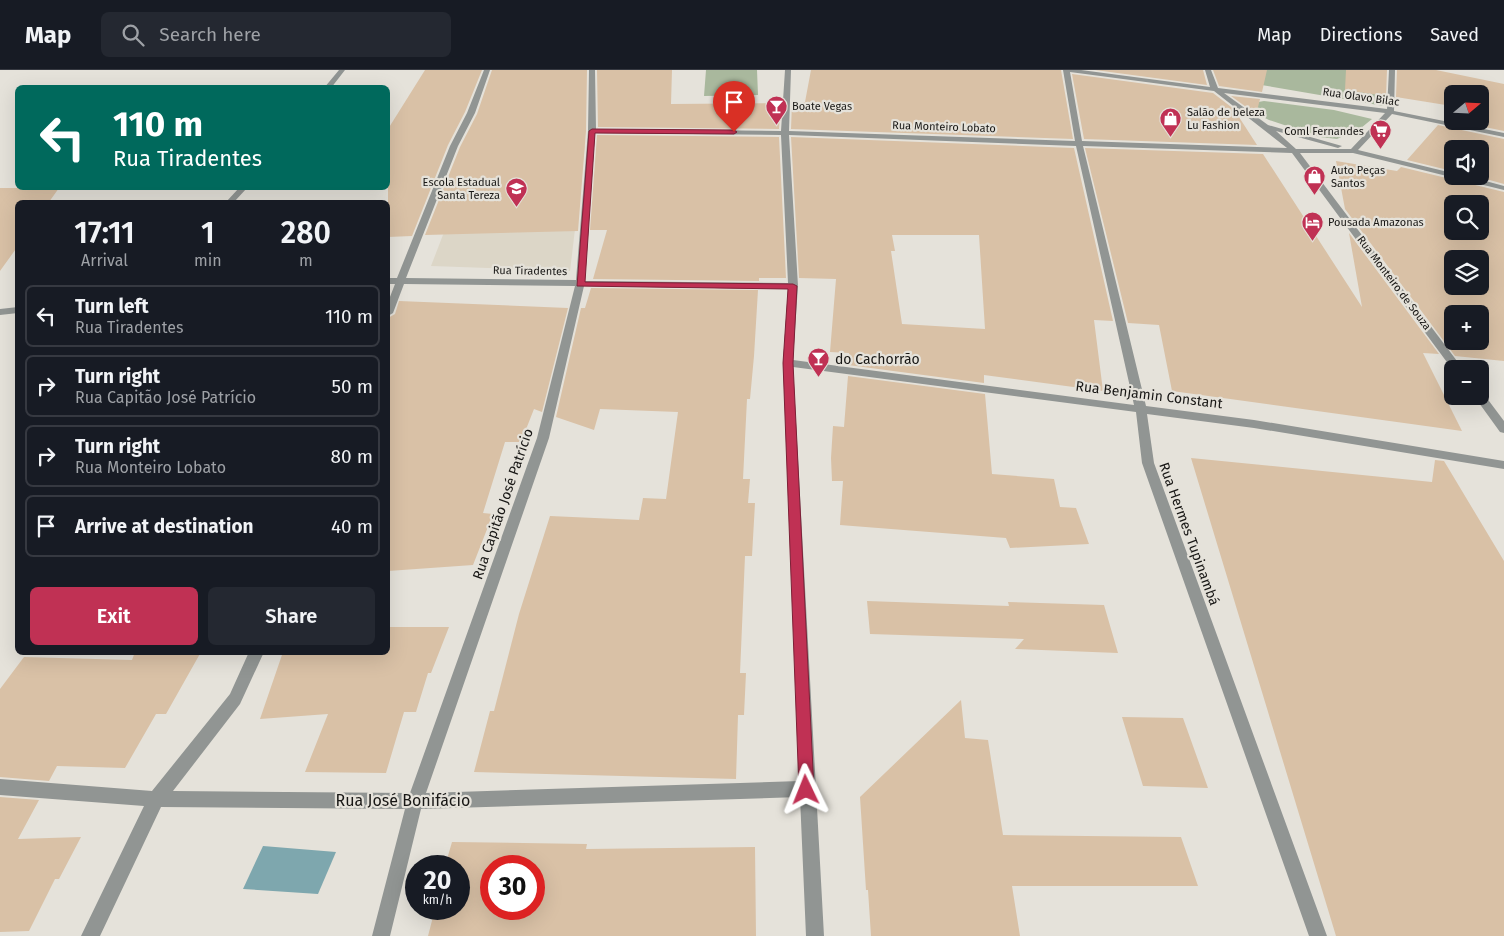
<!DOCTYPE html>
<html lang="en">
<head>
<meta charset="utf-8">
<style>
  :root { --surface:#171b24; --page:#242831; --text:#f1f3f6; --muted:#9ea1a6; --line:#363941; --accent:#c03154 }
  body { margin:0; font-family:"Fira Sans",sans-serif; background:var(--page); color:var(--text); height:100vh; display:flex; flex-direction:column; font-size:19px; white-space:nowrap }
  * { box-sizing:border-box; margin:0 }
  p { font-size:16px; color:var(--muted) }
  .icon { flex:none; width:28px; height:28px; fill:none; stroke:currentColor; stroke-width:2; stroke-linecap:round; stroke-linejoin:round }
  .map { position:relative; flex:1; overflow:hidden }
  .side { position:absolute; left:15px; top:130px; width:375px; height:455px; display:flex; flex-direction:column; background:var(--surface); border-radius:8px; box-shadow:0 5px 20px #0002 }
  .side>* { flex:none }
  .hud { position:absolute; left:15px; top:15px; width:375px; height:105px; border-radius:8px; box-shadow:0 5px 20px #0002; background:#00695c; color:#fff; overflow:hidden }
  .needle { width:32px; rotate:71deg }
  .controls { position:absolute; left:1444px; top:15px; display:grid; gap:10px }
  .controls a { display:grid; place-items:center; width:45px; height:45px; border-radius:8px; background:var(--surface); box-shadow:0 5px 20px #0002; font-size:25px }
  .speed { position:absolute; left:405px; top:785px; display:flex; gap:10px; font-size:25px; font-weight:700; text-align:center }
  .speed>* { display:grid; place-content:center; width:65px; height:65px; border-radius:50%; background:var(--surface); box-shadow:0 5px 20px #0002; line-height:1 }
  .speed small { font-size:12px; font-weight:400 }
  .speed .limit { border:8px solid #d22; background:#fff; color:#111 }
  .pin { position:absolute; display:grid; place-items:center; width:42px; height:42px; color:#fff; margin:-51px -21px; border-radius:50% 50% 50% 0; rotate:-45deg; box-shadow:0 0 5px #0007 }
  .pin .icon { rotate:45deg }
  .me { position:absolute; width:55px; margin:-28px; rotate:358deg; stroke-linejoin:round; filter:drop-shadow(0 0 4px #0008) }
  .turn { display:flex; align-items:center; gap:18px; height:105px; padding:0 15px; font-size:22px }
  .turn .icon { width:65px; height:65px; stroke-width:2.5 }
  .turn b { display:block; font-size:35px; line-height:42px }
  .eta { display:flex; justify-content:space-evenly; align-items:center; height:85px; text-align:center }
  .eta b { font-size:30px; font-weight:600; line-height:35px }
  .primary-button { display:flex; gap:10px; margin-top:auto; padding:10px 15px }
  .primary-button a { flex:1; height:58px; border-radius:8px; background:var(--accent); color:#fff; font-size:20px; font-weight:600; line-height:58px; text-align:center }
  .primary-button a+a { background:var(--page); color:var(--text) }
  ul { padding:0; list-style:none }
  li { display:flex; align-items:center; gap:15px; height:62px; margin:0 10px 8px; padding:0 5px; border:2px solid var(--line); border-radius:8px }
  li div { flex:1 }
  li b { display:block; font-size:19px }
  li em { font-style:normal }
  header { display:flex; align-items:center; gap:30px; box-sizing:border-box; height:70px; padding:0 25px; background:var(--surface); border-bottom:1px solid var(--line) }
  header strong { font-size:24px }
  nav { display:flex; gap:28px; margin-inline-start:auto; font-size:18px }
  .search { width:350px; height:45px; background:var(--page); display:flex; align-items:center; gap:12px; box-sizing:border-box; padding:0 18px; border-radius:8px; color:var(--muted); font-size:19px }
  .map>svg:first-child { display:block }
  .built { fill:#dcd6c7 }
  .green { fill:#a9b89d }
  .water { fill:#7ea7ae }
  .building { fill:#d9c1a6; fill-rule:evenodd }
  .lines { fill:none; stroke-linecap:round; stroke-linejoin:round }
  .minor { fill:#919593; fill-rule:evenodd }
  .route { fill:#c03154; stroke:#7d2037 }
  .labels { text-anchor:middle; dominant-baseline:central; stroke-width:4.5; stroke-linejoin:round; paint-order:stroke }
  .far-street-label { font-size:11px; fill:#181715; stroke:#e5e2da }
  .far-poi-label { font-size:11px; fill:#181715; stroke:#e5e2da; text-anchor:start }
  .poi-label { font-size:14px; fill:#181715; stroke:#e5e2da; text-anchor:start }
  .street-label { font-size:14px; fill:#181715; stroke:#e5e2da }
  .near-street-label { font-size:16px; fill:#181715; stroke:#e5e2da }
</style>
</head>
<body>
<header>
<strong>Map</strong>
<div class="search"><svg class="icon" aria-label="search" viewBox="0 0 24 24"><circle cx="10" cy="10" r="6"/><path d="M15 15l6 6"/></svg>Search here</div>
<nav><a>Map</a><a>Directions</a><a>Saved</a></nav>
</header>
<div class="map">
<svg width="1504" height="866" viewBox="0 0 1504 866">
  <rect width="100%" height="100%" fill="#e5e2da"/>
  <path class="built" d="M585 76 570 201 431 196 476 79Z"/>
  <path class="green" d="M706 0H757L758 25 704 26Z
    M1233 0H1385L1384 36 1232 10Z
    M1264 31 1334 40 1372 49 1361 58 1337 69 1320 67 1269 50 1245 38 1247 34Z"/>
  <path class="water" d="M263 776 336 782 318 824 243 819Z"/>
  <path class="building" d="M425 0H482L465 42 448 75 412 166 388 167V59Z
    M492 0H587L586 61 578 161 425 165 460 77 477 44Z
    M597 0H672L671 34 781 33 779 59 598 57Z
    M811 0H1061L1073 69 791 59 792 33 805 32Z
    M1095 0H1203L1207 15Z
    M1213 0H1267L1262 22 1219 16Z
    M1346 0H1387L1386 26 1345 20Z
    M1397 0H1436L1504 14V61L1455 51H1480V24H1452V36L1396 27Z
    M1072 4 1213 23 1239 43 1237 44 1257 75 1084 69Z
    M1231 26 1260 29 1257 41 1253 42Z
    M1438 55 1504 69V114L1475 106H1480V79H1452V101L1407 90Z
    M597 65 779 67 786 208H759V211L593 209 607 160H590Z
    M791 67 1074 78 1113 251 1094 250 1103 321 984 305V313L848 295 849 283 830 282 836 209 799 208ZM892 165H979L985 259 902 254 891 181H895Z
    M1085 78 1263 84 1362 237 1349 163 1439 284 1423 283 1462 361 1172 321 1159 255 1128 253Z
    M1336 91 1397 101 1401 97 1504 122V291L1455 286 1345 139ZM1452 134H1480V161H1452ZM1452 189H1480V216H1452ZM1452 244H1480V271H1452Z
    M0 118H59L49 132H18V176L0 201Z
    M591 218 758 220 754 286 750 329H747L743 409H750L748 433H755L752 486H745L740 603H746L744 645H738L736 709 474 702 490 641H494L519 544 550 446 639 450 643 428 666 429 678 342 600 339 594 360 556 347 581 238H585Z
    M399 231 568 238 542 342 534 339 521 372H505L483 443 493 444 473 495 388 501V248L395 244Z
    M848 306 985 324 992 404 1054 409 1060 437 1076 438 1089 474 1010 478 1006 468 840 455 843 411H832L831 388 833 356 844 357Z
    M1191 388 1432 412 1435 390 1444 391 1504 491V866H1336Z
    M867 531 1009 536 1008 532 1104 535 1118 583 1015 579 1024 569 870 564Z
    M388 557H449L431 603H428L416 642H404L386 703 305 702 328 644 260 649 283 582H388Z
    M135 582H201L166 644H156L125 698 57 696 49 711 0 707V619L24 587 132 590Z
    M961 630 965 668 988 670 1003 765 1181 767 1198 816H1012L1020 866H871L868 820H866L860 727Z
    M1122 647 1183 648 1208 718 1143 716Z
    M0 727 39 730 18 769 81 767 59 809H55L29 861 0 862Z
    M452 772 587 774 586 779 755 777 756 866H428L435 839H459V796H445ZM491 796H534V839H491Z"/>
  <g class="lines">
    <path class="minor" d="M339 0H345L331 18H324Z
      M484 0H490L475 43 458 76 406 208 576 210 588 61 589 0H595L596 59 781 61 785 0H791L789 61 1075 71 1063 0H1081L1210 17 1205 0H1211L1218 18 1387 39 1389 0H1395L1394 41 1504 63V67L1392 44 1358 80 1452 103V106H1467L1504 116V120L1353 83H1300L1463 299H1452L1292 83 1083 76 1146 336 1254 350 1504 391V399L1254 358 1147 344 1154 393 1327 866H1309L1142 393 1136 342 793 297 824 866H806L800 727 421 739 390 866H372L405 739 161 737 100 866H81L144 736 0 725V709L152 721 230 624 249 582H264L240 634 173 721 410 723 537 368 575 216 404 214 393 243 388 246V232L395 214H388V208H397L450 76 467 43ZM1070 2 1214 21 1287 78 1082 71ZM1224 23 1385 43 1351 79H1296L1276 61 1338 78 1342 76 1268 55ZM595 63 781 65 788 213 585 211ZM789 65 1076 76 1134 335 793 290 798 216ZM584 216 788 219 783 293 800 711 426 723 549 368Z
      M239 118H247L234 132H226Z
      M18 237V243L0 245V239Z
      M1480 323H1483L1504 351V363L1500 362 1474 326H1480Z"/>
  </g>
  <path class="route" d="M592 59 734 60 737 62 734 64 595 63 585 212 793 214 797 216 793 293 814 720 812 725 806 727 801 725 799 720 783 293 788 219 577 216 589 61Z"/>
  <defs>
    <symbol id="bar-pin" viewBox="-11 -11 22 30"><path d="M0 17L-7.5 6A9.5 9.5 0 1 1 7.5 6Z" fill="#c03154" stroke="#e5e2da"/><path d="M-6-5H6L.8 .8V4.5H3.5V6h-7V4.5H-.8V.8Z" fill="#fff"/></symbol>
    <symbol id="shop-pin" viewBox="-11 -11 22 30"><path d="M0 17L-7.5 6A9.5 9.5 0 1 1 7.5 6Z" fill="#c03154" stroke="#e5e2da"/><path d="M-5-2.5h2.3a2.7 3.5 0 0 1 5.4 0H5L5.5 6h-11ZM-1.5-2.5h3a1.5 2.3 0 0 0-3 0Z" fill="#fff"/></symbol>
    <symbol id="supermarket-pin" viewBox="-11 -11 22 30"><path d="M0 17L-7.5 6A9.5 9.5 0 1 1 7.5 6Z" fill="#c03154" stroke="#e5e2da"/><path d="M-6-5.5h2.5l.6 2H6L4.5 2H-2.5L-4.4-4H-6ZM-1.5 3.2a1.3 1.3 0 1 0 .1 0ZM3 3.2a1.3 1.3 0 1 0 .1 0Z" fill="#fff"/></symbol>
    <symbol id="school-pin" viewBox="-11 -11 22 30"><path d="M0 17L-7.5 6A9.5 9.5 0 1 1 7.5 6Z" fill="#c03154" stroke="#e5e2da"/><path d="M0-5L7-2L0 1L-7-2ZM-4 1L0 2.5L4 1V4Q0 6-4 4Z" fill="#fff"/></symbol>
    <symbol id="hotel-pin" viewBox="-11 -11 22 30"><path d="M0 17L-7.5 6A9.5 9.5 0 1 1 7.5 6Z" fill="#c03154" stroke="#e5e2da"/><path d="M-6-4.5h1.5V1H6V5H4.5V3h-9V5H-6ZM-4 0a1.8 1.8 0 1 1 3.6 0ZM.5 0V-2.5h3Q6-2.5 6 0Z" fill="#fff"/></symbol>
  </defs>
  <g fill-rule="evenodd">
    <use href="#bar-pin" x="764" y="24" width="25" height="34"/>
    <use href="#shop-pin" x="1158" y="36" width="25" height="34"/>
    <use href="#supermarket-pin" x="1368" y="48" width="25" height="34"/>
    <use href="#shop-pin" x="1302" y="94" width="25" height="34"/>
    <use href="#school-pin" x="504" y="106" width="25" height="34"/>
    <use href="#hotel-pin" x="1300" y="140" width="25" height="34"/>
    <use href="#bar-pin" x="806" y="276" width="25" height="34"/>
  </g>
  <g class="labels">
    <g class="far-street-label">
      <text transform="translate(1361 27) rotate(8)">Rua Olavo Bilac</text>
      <text transform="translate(944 57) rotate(2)">Rua Monteiro Lobato</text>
      <text transform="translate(530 201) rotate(1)">Rua Tiradentes</text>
      <text transform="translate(1394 213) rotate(53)">Rua Monteiro de Souza</text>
    </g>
    <g class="far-poi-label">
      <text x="792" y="36">Boate Vegas</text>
      <text x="1187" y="42">Salão de beleza<tspan x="1187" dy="13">Lu Fashion</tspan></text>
      <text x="1364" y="61" text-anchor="end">Coml Fernandes</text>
      <text x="1331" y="100">Auto Peças<tspan x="1331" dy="13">Santos</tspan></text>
      <text x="500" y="112" text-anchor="end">Escola Estadual<tspan x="500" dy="13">Santa Tereza</tspan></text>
      <text x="1328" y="152">Pousada Amazonas</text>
    </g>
    <g class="poi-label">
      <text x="835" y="289">do Cachorrão</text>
    </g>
    <g class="street-label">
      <text transform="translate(1149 325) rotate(7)">Rua Benjamin Constant</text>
      <text transform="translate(503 434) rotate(-71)">Rua Capitão José Patrício</text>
      <text transform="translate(1189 464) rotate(70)">Rua Hermes Tupinambá</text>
    </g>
    <g class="near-street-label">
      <text x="403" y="730">Rua José Bonifácio</text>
    </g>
  </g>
</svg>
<div class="controls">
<a><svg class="needle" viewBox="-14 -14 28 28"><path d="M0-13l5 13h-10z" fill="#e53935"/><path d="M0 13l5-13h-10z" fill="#9ea1a6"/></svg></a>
<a><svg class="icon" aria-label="sound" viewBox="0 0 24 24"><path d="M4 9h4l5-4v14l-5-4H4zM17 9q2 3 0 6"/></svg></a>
<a><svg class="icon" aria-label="search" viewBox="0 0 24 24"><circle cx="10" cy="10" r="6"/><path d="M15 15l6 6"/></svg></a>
<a><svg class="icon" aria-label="layers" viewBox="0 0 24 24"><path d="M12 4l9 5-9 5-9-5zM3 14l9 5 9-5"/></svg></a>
<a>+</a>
<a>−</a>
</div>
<div class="speed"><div>20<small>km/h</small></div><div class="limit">30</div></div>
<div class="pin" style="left:734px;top:62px;background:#d93025"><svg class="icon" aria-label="arrive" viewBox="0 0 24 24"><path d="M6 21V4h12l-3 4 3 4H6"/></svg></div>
<svg class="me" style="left:806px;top:720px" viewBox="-20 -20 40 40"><path d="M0-17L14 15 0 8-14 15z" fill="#c03154" stroke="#fff" stroke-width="4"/></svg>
<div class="hud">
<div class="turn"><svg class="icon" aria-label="left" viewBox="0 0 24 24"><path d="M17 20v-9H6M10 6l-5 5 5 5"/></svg><div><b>110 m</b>Rua Tiradentes</div></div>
</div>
<section class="side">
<div class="eta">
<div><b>17:11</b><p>Arrival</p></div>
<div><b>1</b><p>min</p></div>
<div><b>280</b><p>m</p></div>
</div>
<ul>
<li><svg class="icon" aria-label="left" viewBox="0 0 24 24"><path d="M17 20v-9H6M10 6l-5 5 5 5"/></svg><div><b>Turn left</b><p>Rua Tiradentes</p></div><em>110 m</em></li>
<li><svg class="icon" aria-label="right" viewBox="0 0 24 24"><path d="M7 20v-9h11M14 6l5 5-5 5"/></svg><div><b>Turn right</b><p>Rua Capitão José Patrício</p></div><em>50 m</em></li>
<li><svg class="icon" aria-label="right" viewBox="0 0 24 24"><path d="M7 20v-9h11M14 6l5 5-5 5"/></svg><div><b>Turn right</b><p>Rua Monteiro Lobato</p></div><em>80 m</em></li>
<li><svg class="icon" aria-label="arrive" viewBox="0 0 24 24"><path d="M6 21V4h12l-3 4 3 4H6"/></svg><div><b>Arrive at destination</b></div><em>40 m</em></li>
</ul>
<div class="primary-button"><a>Exit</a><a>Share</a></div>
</section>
</div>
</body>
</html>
